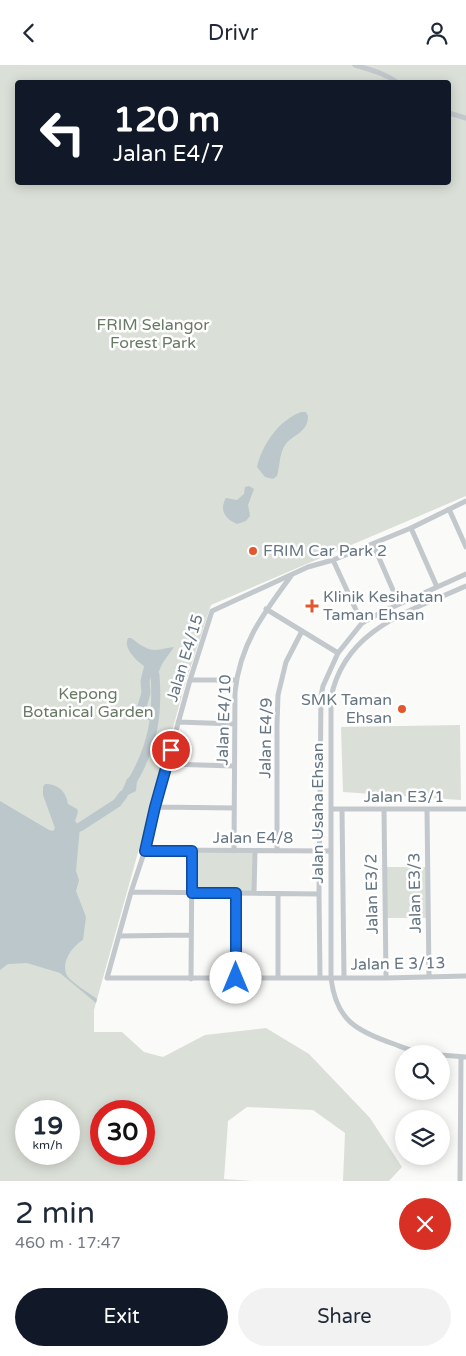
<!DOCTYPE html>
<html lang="en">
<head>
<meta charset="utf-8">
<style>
  :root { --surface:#fff; --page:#f2f2f3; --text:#1f2937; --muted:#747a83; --accent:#111827 }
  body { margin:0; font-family:"Varela Round",sans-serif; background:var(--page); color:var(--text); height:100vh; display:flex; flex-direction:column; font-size:19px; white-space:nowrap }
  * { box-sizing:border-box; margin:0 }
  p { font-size:16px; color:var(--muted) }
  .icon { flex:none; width:28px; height:28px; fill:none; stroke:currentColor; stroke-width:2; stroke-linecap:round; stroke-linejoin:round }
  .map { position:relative; height:1116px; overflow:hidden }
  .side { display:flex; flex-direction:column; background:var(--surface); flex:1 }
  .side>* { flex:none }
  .hud { position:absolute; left:15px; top:15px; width:436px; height:105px; border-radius:5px; box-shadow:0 2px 12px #0003; background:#111827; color:#fff; overflow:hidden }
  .tools { position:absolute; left:395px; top:980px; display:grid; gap:10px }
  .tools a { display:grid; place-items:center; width:55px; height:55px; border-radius:50%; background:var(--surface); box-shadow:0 2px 12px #0003; font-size:25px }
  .speed { position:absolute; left:15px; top:1035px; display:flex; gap:10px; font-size:25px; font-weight:700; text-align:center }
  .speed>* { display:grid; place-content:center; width:65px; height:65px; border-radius:50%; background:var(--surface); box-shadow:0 2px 12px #0003; line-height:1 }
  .speed small { font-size:12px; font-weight:400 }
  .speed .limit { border:8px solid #d22; background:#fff; color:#111 }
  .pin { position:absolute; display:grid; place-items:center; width:42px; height:42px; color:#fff; margin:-21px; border:2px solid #fff; border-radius:50%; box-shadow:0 1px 5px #0007 }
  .me { position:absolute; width:55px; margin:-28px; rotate:0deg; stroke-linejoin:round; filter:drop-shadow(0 0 4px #0008) }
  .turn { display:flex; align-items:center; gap:18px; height:105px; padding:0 15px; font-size:22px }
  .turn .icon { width:65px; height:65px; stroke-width:2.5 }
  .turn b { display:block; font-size:35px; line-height:42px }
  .round { display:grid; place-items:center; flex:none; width:52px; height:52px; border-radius:26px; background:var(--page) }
  .summary { display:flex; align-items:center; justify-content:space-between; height:85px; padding:0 15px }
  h1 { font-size:30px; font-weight:600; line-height:38px }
  .cta { display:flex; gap:10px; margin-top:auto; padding:10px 15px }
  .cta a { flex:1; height:58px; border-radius:30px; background:var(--accent); color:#fff; font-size:20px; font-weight:600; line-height:58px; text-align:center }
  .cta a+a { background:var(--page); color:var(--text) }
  header { display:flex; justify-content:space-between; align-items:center; height:65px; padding:0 15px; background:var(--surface); font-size:22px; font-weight:600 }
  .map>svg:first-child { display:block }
  .green { fill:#dadfd7; fill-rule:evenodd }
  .water { fill:#bbc7cb }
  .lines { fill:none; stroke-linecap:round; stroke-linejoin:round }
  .river { stroke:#bbc7cb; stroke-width:9 }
  .minor { stroke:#c3c8cc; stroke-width:5 }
  .route-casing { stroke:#114b97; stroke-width:12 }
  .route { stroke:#1a73e8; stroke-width:9 }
  .poi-dot { fill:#e4572e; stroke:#fff; stroke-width:2 }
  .labels { text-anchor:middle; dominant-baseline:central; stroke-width:5; stroke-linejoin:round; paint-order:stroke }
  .park-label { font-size:16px; fill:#687a64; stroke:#fff }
  .poi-label { font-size:16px; fill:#657683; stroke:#fff; text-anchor:start }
  .street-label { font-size:16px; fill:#657683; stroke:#fff }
</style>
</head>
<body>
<header><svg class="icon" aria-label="back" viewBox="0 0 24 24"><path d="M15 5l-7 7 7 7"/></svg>Drivr<svg class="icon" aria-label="person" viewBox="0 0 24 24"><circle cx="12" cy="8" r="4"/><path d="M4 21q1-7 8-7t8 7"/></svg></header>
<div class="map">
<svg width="466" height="1116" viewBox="0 0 466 1116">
  <rect width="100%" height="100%" fill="#fafaf8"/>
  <path class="green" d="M0 0H466V431L211 540 186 616 94 945V967H122L144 987 163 992 205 970 266 963 309 989 370 1053 402 1102 389 1116H343L345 1068 313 1045 247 1042 228 1056 224 1114 252 1116H0ZM18 18H449V118H18ZM26 1046H69V1089H26ZM101 1046H144V1089H101Z
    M460 660 461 735 343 727 341 662Z
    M192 786H255L254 828H192Z
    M385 802H427L428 853H385Z"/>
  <path class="water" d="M301 347H306L308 351C308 368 293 369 285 380 279 389 280 401 277 411L273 414 265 412 257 402C262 380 279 355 301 347Z
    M249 421 254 424 248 440 250 451 246 456 237 459C225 454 219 445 226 433L237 435 244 429 245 422Z
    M128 573H131C151 588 151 586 174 582L162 599 157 611C147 603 121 587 128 573Z
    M138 705 136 726 128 730 117 738 127 714Z
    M45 719C58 719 66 726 68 739L77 744 78 747 75 756 80 762 76 806 79 815 76 826 86 852 83 875C72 881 59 899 68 912 74 919 89 928 97 934L96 938 60 908 27 898 8 899 0 905V736L49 765 53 766 55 763 43 730V722Z"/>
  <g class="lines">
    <path class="river" d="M148 604 145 616 146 628 141 645 144 649 154 652
      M133 715C153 680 158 650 155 610
      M80 762 117 738 123 730"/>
    <path class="minor" d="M355 0C371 5 385 8 398 18
      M449 48 466 53
      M466 436 411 463 333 495 308 502 212 546 190 615 155 742 145 785 131 827 107 913H386L466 911
      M449 444 466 482
      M411 463 437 522
      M373 479 399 539
      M333 495 362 558
      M266 544 338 588
      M190 615H236
      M178 657 235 659
      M167 699 234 701
      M155 742 234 743
      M331 744H466
      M342 744 344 913
      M384 744 386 913
      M427 744 429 912
      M145 785 331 786
      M234 786 235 627C240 579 263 549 291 511
      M277 786V660L278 630 286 597 302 566
      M131 827 319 829
      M254 828 255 786
      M278 829V913
      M119 871 191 870
      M236 913V828
      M320 913 319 829 321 631 323 621 338 588 362 558 384 546 466 509
      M191 914 192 786
      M428 989C416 988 405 983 394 979 356 966 336 955 331 913V633C344 564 410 546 466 521
      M441 990 466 992
      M460 1116 461 992"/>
  </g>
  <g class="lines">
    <defs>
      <path id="route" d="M171 685 155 742 145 786H192V828H236V913"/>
    </defs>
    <use href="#route" class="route-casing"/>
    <use href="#route" class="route"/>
  </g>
  <g class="poi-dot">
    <circle cx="253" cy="486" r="5"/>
    <path d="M309.5 533.5h5v5h5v5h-5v5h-5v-5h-5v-5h5z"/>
    <circle cx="402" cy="644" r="5"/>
  </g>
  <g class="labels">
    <g class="park-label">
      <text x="153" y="260">FRIM Selangor<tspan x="153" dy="18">Forest Park</tspan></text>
      <text x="88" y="629">Kepong<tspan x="88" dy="18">Botanical Garden</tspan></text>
    </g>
    <g class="poi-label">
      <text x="263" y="486">FRIM Car Park 2</text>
      <text x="323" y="532">Klinik Kesihatan<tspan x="323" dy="18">Taman Ehsan</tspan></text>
      <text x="392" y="635" text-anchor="end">SMK Taman<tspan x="392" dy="18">Ehsan</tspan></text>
    </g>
    <g class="street-label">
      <text transform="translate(185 593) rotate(-73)">Jalan E4/15</text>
      <text transform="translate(224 655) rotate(-88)">Jalan E4/10</text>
      <text transform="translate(266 673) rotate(-89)">Jalan E4/9</text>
      <text x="404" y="732">Jalan E3/1</text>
      <text transform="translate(318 748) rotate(-90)">Jalan Usaha Ehsan</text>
      <text x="253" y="773">Jalan E4/8</text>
      <text transform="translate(415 828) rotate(-91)">Jalan E3/3</text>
      <text transform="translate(372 829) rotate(-91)">Jalan E3/2</text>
      <text transform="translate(398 899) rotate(-1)">Jalan E 3/13</text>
    </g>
  </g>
</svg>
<div class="tools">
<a><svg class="icon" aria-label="search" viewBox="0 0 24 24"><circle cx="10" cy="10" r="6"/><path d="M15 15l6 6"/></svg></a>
<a><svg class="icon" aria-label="layers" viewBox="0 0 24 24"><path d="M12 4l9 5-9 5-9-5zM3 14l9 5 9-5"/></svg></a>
</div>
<div class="speed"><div>19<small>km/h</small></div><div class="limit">30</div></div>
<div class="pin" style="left:171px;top:685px;background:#d93025"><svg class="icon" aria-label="arrive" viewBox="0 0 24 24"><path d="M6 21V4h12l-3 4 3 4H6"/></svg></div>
<svg class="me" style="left:236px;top:913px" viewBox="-20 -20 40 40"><circle r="19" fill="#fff"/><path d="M0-13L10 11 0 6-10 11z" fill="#1a73e8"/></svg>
<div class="hud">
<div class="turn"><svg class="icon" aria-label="left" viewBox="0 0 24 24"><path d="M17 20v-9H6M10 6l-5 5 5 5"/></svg><div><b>120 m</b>Jalan E4/7</div></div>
</div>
</div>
<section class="side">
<div class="summary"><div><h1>2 min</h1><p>460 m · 17:47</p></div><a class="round" style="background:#d93025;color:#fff"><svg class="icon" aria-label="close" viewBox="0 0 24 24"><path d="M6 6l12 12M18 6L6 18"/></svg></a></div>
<div class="cta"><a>Exit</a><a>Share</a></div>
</section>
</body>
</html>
